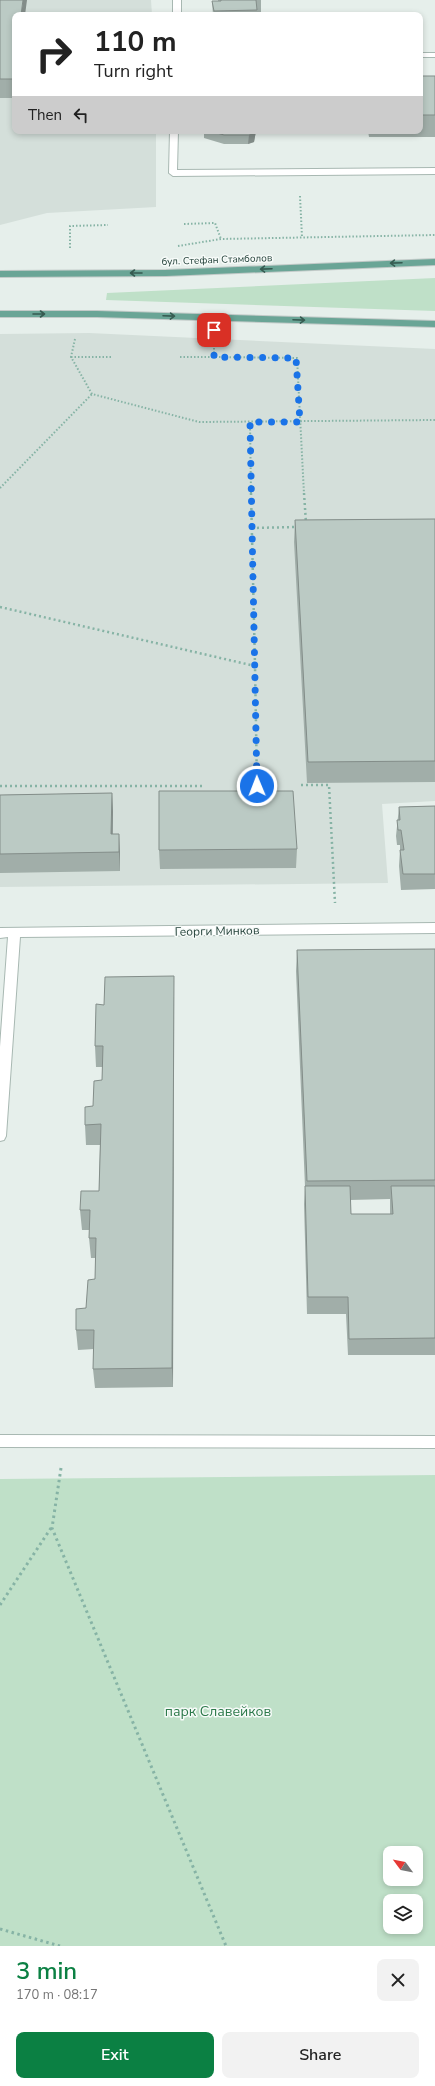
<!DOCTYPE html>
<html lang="en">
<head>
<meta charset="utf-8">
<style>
  :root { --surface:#fff; --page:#f2f2f2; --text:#222; --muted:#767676; --accent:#0b8043 }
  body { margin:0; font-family:"Nunito Sans",sans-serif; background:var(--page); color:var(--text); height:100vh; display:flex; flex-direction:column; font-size:15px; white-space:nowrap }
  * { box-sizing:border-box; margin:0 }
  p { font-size:13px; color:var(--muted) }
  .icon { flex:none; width:22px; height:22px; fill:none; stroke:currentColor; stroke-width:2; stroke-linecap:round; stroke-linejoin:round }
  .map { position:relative; height:1946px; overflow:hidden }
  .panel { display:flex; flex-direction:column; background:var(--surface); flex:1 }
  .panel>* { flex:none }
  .guide { position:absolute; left:12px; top:12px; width:411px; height:122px; border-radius:8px; box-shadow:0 2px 6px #0003; background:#fff; color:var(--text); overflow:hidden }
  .needle { width:26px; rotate:302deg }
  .fabs { position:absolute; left:383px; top:1846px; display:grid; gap:8px }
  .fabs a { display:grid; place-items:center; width:40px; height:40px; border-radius:8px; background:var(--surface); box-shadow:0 2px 6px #0003; font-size:20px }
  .pin { position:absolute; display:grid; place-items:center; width:34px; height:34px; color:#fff; margin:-17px; border-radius:8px; box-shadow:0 2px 6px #0006 }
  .me { position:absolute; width:44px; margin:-22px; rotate:359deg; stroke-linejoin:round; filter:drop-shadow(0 0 3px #0008) }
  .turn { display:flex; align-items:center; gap:14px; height:84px; padding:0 16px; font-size:18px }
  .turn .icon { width:52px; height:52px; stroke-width:2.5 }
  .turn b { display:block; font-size:28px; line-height:34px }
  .then { display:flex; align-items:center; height:38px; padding:0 16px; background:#0003; gap:8px; font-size:15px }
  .round { display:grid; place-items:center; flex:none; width:42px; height:42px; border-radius:8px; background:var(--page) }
  .overview { display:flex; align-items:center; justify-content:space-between; height:68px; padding:0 16px }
  h1 { font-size:24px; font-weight:600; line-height:30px; color:var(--accent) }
  .button { display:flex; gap:8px; margin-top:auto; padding:8px 16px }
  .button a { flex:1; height:46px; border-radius:8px; background:var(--accent); color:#fff; font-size:16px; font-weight:600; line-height:46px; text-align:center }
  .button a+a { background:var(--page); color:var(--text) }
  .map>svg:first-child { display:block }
  .built { fill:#d4dfda }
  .green { fill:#bfe0c8; fill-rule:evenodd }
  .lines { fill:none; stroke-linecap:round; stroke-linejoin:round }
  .minor-casing { stroke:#a8b8b2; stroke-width:2 }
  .major-casing { stroke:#c2cac8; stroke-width:2 }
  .path-far2 { stroke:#86b3a5; stroke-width:2; stroke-dasharray:1.5 2; stroke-linecap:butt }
  .path-far1 { stroke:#86b3a5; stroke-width:2.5; stroke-dasharray:2 3; stroke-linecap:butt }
  .path { stroke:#86b3a5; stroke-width:3; stroke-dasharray:2.5 3.5; stroke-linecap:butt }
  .minor { fill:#fff; fill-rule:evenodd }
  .major { fill:#6aa596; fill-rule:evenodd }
  .wall { fill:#a1aea9; fill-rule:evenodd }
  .shaded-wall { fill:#838d89 }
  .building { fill:#bbcac4; stroke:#838d89 }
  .oneway { stroke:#365b51 }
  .route { stroke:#1a73e8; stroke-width:7; stroke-dasharray:0 12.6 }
  .labels { text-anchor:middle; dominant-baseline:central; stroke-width:3; stroke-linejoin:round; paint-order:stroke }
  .far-street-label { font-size:10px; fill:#24423a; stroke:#f7fbf9 }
  .street-label { font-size:12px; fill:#24423a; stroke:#f7fbf9 }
  .near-park-label { font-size:14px; fill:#2d7a4b; stroke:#f7fbf9 }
</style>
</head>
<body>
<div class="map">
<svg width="435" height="1946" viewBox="0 0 435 1946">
  <rect width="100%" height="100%" fill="#e6efeb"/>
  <path class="built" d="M0 0H151L152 15H15V131H156V207L47 213 0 225Z
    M89 333 435 349V801L382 804 388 883 0 887V334Z"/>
  <path class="green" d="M435 278V311L106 300 107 293Z
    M435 1475V1946H0V1479ZM390 1853H416V1879H390ZM390 1901H416V1927H390Z"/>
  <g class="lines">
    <defs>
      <path id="minor" d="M173 0H181V15H173Z
        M420 53H435V57H420Z
        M170 131H178L177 170 435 168V174L173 176 169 173Z
        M435 923V933L20 937 6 1136 4 1140 0 1141V1047L8 937 0 938V928Z
        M0 1435 435 1436V1448L0 1447Z"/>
      <path id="major" d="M435 259V265L166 276 0 277V271L166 270Z
        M0 311H97L435 321V327L97 317H0Z"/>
    </defs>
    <use href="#minor" class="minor-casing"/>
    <use href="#major" class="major-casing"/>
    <path class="path-far2" d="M300 196 302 237
      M184 224 215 223 221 239
      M178 246 221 239 435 235
      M70 248V226L108 225
      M75 339 71 357 92 394 199 422 435 420
      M214 341V357L297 358 304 494
      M71 357H113
      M180 357H214
      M250 422 251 494
      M0 488 92 394"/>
    <path class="path-far1" d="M251 493 255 666
      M304 493 306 523
      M252 528 297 527
      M0 607 255 666 257 786
      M301 785H329L335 903
      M0 786H202"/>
    <path class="path" d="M61 1468 52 1528 226 1946
      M0 1605 51 1528
      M0 1929 60 1946"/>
    <use href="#minor" class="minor"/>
    <use href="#major" class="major"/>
  </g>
  <path class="wall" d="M0 0 15 15V98H0Z
    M218 0H261V15H213L212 1H218Z
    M420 76H435V137H369L368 131H420Z
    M204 131H256L254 142 248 144H224L204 138Z
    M435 519V782L307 783 294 542 295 520Z
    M112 793 113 812V834L120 853V871L0 873V795Z
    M435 806V889L401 890 399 866 400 850V845H397L396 836 399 807Z
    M297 849 296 868 160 869 159 850Z
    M435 949V1355H348L346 1314H307L304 1204 305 1187 296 971 297 950ZM390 1199V1214H351L350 1200Z
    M174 997 173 1387 95 1388 93 1369 94 1349 78 1350 76 1330 86 1308 95 1279 96 1258H91L89 1238 90 1230H82L80 1210 99 1191 100 1145H86L85 1125 93 1106 102 1080 103 1067H96L95 1046 104 1005Z"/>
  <path class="shaded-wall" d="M23 0H27L25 15H21Z
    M254 131H256L254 142 248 144 249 135Z
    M112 793 113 812 112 853 111 834Z
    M119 834 120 853V871L119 852Z
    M174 976V997L173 1387 172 1368Z"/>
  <path class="building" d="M0 0H23L21 15H15V79H0Z
    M221 0H256L257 10 214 11 212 1H221Z
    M420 76H435V115H420Z
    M210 131H254V133L249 135H224Z
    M435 519V761L308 762 295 520Z
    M159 791H293L297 849 159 850Z
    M112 793 111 834H119V852L0 854V795Z
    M435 806V874H403L400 850H404L401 830H398L397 820H400L399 807Z
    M435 949V1180L307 1181 297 950Z
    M174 976 172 1368 93 1369 94 1330H76V1309L86 1308 88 1280 95 1279 96 1238H89L90 1210H80L81 1191H99L101 1124 85 1125V1107L93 1106 94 1081 102 1080 103 1046H95L96 1004 104 1005 105 977Z
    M305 1186H350L351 1214H393L391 1186H435V1338L349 1339 348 1297H308Z"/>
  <defs><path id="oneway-shaft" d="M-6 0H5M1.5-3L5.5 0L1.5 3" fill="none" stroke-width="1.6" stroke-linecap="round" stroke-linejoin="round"/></defs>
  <g class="oneway">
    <use href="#oneway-shaft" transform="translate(396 263) rotate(178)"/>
    <use href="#oneway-shaft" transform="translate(266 269) rotate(178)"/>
    <use href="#oneway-shaft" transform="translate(136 273) rotate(180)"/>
    <use href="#oneway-shaft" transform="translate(39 314)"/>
    <use href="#oneway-shaft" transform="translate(169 316) rotate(2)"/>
    <use href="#oneway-shaft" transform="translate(299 320) rotate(2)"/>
  </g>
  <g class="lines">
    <path class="route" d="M214 330V357L296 358 300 422H250L257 786"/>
  </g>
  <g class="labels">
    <g class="far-street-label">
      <text transform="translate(217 260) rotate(-2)">бул. Стефан Стамболов</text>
    </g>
    <g class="street-label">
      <text transform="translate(217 931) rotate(-1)">Георги Минков</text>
    </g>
    <g class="near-park-label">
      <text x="218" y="1711">парк Славейков</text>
    </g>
  </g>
</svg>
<div class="fabs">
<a><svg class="needle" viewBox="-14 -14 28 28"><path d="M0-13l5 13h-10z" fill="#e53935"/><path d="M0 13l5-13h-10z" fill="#767676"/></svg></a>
<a><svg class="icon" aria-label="layers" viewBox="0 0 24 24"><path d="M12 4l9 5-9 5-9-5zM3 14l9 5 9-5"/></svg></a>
</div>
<div class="pin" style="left:214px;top:330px;background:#d93025"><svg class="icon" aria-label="arrive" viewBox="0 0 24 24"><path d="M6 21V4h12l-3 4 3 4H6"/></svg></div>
<svg class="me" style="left:257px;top:786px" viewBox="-20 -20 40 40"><circle r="17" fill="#1a73e8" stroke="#fff" stroke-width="3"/><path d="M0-11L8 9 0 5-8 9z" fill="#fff"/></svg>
<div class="guide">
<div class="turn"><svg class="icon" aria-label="right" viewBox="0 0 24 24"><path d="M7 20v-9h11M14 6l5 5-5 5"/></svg><div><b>110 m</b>Turn right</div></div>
<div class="then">Then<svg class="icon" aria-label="left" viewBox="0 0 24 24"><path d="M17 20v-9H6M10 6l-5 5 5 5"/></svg></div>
</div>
</div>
<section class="panel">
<div class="overview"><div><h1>3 min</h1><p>170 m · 08:17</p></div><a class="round"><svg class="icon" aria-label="close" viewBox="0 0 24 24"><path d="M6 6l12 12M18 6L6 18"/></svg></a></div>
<div class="button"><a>Exit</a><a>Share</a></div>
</section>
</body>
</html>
